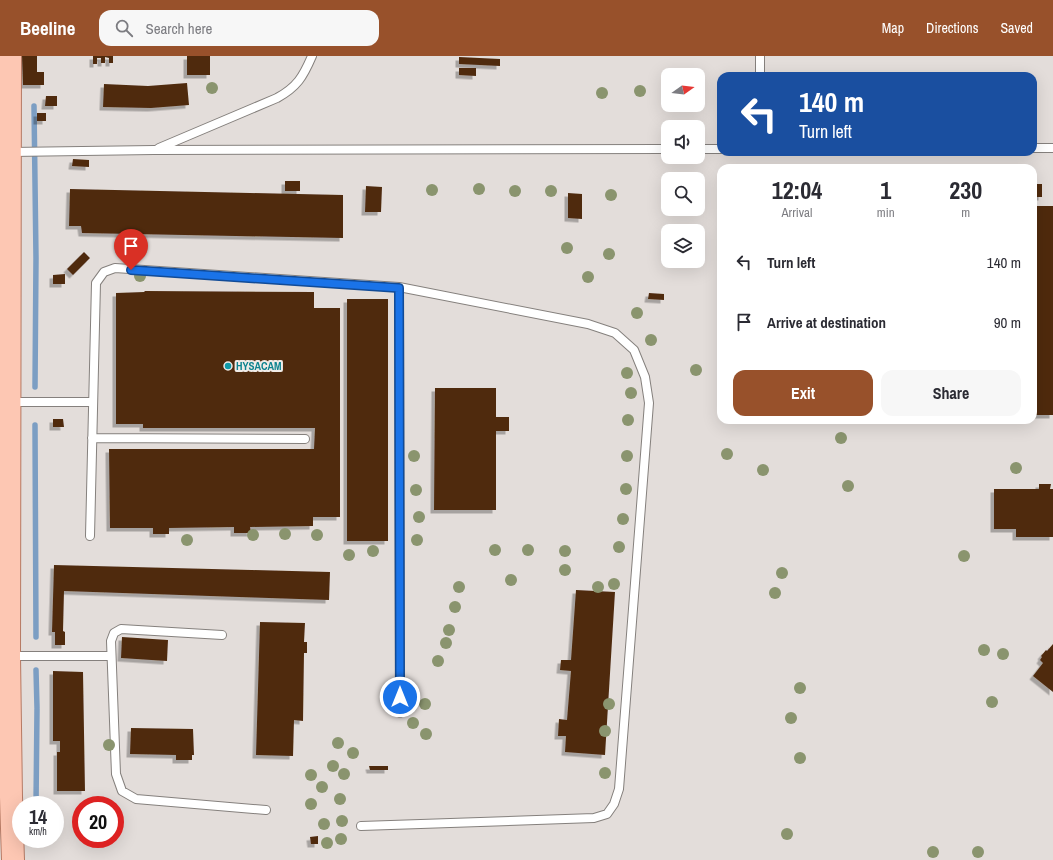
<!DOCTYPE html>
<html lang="en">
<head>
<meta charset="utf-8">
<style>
  :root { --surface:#fff; --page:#f7f7f7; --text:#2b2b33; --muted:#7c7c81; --accent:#98512b }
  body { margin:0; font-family:"Archivo Narrow",sans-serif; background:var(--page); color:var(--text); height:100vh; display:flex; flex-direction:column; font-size:15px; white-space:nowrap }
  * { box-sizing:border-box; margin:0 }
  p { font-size:13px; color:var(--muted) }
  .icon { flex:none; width:22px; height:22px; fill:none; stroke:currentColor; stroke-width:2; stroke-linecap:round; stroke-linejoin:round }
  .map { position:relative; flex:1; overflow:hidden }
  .details { position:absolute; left:717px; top:108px; width:320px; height:260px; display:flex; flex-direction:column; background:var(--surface); border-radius:12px; box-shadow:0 4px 16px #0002 }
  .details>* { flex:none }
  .banner { position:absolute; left:717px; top:16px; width:320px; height:84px; border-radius:12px; box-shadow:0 4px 16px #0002; background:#1a4fa0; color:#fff; overflow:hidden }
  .needle { width:26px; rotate:76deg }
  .tools { position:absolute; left:661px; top:12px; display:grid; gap:8px }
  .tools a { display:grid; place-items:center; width:44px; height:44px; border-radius:8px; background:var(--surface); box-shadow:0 4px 16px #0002; font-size:20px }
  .speed { position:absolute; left:12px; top:740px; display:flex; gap:8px; font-size:20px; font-weight:700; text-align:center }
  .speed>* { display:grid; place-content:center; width:52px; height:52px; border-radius:50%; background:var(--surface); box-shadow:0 4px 16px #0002; line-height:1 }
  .speed small { font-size:10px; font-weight:400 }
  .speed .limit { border:6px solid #d22; background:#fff; color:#111 }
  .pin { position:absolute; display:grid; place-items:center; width:34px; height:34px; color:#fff; margin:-41px -17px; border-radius:50% 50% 50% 0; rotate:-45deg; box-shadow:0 0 4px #0007 }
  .pin .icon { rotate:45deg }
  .me { position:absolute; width:44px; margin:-22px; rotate:0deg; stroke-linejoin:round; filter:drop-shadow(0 0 3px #0008) }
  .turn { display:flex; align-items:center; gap:14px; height:84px; padding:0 16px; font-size:18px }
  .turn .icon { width:52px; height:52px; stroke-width:2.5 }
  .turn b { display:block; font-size:28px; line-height:34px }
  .eta { display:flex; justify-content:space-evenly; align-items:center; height:68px; text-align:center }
  .eta b { font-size:24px; font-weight:800; line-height:28px }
  .action { display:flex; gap:8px; margin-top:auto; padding:8px 16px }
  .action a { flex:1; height:46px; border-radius:12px; background:var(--accent); color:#fff; font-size:16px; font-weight:800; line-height:46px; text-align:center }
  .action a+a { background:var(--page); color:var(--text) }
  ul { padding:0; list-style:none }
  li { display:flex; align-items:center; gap:12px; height:60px; padding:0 16px }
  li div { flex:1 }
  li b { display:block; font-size:15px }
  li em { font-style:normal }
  header { display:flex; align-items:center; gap:24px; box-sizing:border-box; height:56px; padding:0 20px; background:var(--accent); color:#fff }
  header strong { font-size:19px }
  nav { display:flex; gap:22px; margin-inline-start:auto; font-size:14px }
  .search { width:280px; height:36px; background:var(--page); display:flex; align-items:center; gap:10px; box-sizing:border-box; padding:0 14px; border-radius:12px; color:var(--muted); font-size:15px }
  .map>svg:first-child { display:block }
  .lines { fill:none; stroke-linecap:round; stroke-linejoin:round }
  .stream { stroke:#7c9ec3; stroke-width:5.5 }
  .building { fill:#4f2b11; filter:url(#shadow) }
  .service-casing { stroke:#85807d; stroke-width:10 }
  .primary-casing { stroke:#b67a64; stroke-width:24 }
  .service { stroke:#fff; stroke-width:8 }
  .primary { stroke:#fdc7b3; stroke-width:22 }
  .tree { fill:#8a946e }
  .route-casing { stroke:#114b97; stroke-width:10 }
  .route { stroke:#1a73e8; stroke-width:7 }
  .culture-dot { fill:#0f9aa8; stroke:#f0ebe7; stroke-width:1.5 }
  .labels { text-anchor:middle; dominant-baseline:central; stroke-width:4; stroke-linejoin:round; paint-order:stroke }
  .culture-label { font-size:11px; font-weight:bold; fill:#0d838f; stroke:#f0ebe7; text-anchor:start }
</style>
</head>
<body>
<header>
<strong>Beeline</strong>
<div class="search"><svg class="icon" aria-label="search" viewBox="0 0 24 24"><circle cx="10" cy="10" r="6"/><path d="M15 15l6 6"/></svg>Search here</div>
<nav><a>Map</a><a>Directions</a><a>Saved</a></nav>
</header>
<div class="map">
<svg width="1053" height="804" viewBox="0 0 1053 804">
  <defs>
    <filter id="shadow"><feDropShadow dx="-3.5" dy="3.5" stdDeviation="0" flood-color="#0004"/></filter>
  </defs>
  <rect width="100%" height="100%" fill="#e3ddda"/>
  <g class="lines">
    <path class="stream" d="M34 50 36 202 35 331
      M35 369 36 581
      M36 614 37 652
      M36 749 37 653"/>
  </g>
  <path class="building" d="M22 0H37V16H44V29H23Z
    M93 0H113V7H109V2L105 1V7H101V2H97V8H93Z
    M187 0H210V19H187Z
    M459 1 500 3V10L459 8Z
    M459 12H476V20L459 19Z
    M187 27 189 49 151 52 103 51 104 28 148 30Z
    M46 40H57V50H45Z
    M37 57H46V65H37Z
    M73 103 89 104V111L72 110Z
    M285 125H300V135H285Z
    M1033 128H1042V141H1033Z
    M366 130 382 131 381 156H365Z
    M70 133 343 139V182L82 177 81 170H69Z
    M568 137 582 138V163L568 162Z
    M1033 150H1053V359H1033Z
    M84 196 90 202 73 219 67 213Z
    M65 218V228H53V219Z
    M145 235 314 236V252H340V461H313V470L250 471 251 477H234V471L169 472V478H153V472H110L109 393H314L315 372H143V368H116V237L144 236Z
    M649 237 664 238V244L648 243Z
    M347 243H388V485H347Z
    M435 332H496V361H509V375H496V454H434Z
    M53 363H63L64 371H53Z
    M1039 428H1051L1050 433H1053V481H1016V473H994V433H1039Z
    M54 509 330 516 329 544 64 535 63 575 65 576V589H55V576H52Z
    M576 534 615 536 605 699 565 696 566 680H558L559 663 567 664 571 615 560 614 561 604H571Z
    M260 566 305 567 304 586H307V597H304L303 665 294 664 293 700 256 699Z
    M122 581 168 584 167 605 121 602Z
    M1053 588V636L1033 620 1043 607 1040 604 1042 601 1041 600 1046 594 1047 595Z
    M53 615 83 616 85 735H57V696H60V685H53Z
    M131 672 193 673 194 699H192V704H176V699L130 698Z
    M369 710H388V714H370Z
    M318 780V788H311L310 781Z"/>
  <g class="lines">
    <defs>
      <path id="service" d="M760 20V0
        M159 92 277 42C297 31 303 21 312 0
        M1033 92H1053
        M698 93H721
        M11 96 154 94 668 93
        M399 231 400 657
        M10 346H93
        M92 382 305 383
        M90 480 96 227 104 216 115 212 399 231 588 268 615 277 634 294 645 321 649 347 619 733 614 748 607 758 594 762 361 770
        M222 579 121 573 114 577 111 585 116 718 122 735 136 743 266 754
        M10 600H111"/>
      <path id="primary" d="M10 0 9 600 11 741 13 804"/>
    </defs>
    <use href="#service" class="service-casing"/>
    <use href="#primary" class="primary-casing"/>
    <use href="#service" class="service"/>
    <use href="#primary" class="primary"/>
  </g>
  <g class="tree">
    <circle cx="212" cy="32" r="6"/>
    <circle cx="640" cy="35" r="6"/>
    <circle cx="602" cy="37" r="6"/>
    <circle cx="479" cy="133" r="6"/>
    <circle cx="432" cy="134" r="6"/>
    <circle cx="515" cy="135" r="6"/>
    <circle cx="551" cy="135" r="6"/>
    <circle cx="611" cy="139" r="6"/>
    <circle cx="567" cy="192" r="6"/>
    <circle cx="609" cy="198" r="6"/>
    <circle cx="140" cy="220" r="6"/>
    <circle cx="588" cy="221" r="6"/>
    <circle cx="637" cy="257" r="6"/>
    <circle cx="651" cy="284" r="6"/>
    <circle cx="696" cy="314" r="6"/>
    <circle cx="627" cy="317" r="6"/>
    <circle cx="631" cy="337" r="6"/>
    <circle cx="628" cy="364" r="6"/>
    <circle cx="841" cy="382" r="6"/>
    <circle cx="727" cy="398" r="6"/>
    <circle cx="414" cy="400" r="6"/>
    <circle cx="627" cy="400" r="6"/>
    <circle cx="1016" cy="412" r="6"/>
    <circle cx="763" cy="414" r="6"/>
    <circle cx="848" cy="430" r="6"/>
    <circle cx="626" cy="433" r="6"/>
    <circle cx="416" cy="434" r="6"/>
    <circle cx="419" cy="461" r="6"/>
    <circle cx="623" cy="463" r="6"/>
    <circle cx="285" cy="478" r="6"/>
    <circle cx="253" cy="479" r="6"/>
    <circle cx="317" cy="479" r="6"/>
    <circle cx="187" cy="484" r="6"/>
    <circle cx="417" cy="484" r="6"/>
    <circle cx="619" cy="491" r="6"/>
    <circle cx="495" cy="494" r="6"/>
    <circle cx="528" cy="494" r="6"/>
    <circle cx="373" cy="495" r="6"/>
    <circle cx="565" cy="495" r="6"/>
    <circle cx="349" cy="499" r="6"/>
    <circle cx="964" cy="500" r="6"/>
    <circle cx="565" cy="514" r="6"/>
    <circle cx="782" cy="517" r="6"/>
    <circle cx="511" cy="524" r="6"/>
    <circle cx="614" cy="528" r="6"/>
    <circle cx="459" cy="531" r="6"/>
    <circle cx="598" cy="531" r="6"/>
    <circle cx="775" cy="537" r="6"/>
    <circle cx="455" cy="551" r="6"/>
    <circle cx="449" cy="574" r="6"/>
    <circle cx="446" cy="587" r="6"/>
    <circle cx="984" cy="594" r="6"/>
    <circle cx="1003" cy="598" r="6"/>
    <circle cx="438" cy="605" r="6"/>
    <circle cx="800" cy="632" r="6"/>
    <circle cx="992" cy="646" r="6"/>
    <circle cx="425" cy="648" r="6"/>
    <circle cx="609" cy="648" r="6"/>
    <circle cx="791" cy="662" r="6"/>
    <circle cx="413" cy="667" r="6"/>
    <circle cx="605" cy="675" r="6"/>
    <circle cx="426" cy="678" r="6"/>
    <circle cx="338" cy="687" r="6"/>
    <circle cx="109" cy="689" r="6"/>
    <circle cx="353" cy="697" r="6"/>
    <circle cx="800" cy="702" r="6"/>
    <circle cx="333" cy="710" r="6"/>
    <circle cx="605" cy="717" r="6"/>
    <circle cx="344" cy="718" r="6"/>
    <circle cx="311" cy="719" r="6"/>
    <circle cx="322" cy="731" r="6"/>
    <circle cx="340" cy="743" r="6"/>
    <circle cx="311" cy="748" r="6"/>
    <circle cx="342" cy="765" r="6"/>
    <circle cx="324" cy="768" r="6"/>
    <circle cx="787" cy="778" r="6"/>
    <circle cx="341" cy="783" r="6"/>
    <circle cx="327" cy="787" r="6"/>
    <circle cx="933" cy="796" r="6"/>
    <circle cx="978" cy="796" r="6"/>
  </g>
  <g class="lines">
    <defs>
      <path id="route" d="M131 214 399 232 400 641"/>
    </defs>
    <use href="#route" class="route-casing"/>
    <use href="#route" class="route"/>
  </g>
  <circle class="culture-dot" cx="228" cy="310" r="4"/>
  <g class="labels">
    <g class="culture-label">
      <text x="236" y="310">HYSACAM</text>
    </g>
  </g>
</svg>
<div class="tools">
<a><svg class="needle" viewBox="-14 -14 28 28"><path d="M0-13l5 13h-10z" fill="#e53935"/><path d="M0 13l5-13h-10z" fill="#7c7c81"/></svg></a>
<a><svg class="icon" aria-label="sound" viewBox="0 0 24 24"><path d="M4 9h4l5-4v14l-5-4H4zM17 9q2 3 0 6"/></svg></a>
<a><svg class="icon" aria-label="search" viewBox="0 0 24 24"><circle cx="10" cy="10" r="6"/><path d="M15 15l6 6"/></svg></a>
<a><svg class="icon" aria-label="layers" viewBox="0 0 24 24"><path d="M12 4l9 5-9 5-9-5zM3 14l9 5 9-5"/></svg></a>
</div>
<div class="speed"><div>14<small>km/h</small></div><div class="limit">20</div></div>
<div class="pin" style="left:131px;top:214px;background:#d93025"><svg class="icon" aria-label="arrive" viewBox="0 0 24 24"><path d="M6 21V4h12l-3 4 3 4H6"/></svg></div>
<svg class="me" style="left:400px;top:641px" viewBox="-20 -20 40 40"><circle r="17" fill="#1a73e8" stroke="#fff" stroke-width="3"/><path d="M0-11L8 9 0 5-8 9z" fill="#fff"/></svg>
<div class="banner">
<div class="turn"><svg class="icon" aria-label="left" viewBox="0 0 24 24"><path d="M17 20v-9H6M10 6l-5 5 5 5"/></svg><div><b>140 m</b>Turn left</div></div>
</div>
<section class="details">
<div class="eta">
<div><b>12:04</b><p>Arrival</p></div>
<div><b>1</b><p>min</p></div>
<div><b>230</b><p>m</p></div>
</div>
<ul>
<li><svg class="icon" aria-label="left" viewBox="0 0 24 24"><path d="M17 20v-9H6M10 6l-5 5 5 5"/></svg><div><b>Turn left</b></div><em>140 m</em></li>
<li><svg class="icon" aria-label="arrive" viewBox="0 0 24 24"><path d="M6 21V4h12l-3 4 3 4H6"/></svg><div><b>Arrive at destination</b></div><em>90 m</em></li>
</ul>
<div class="action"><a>Exit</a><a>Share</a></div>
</section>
</div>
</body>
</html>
